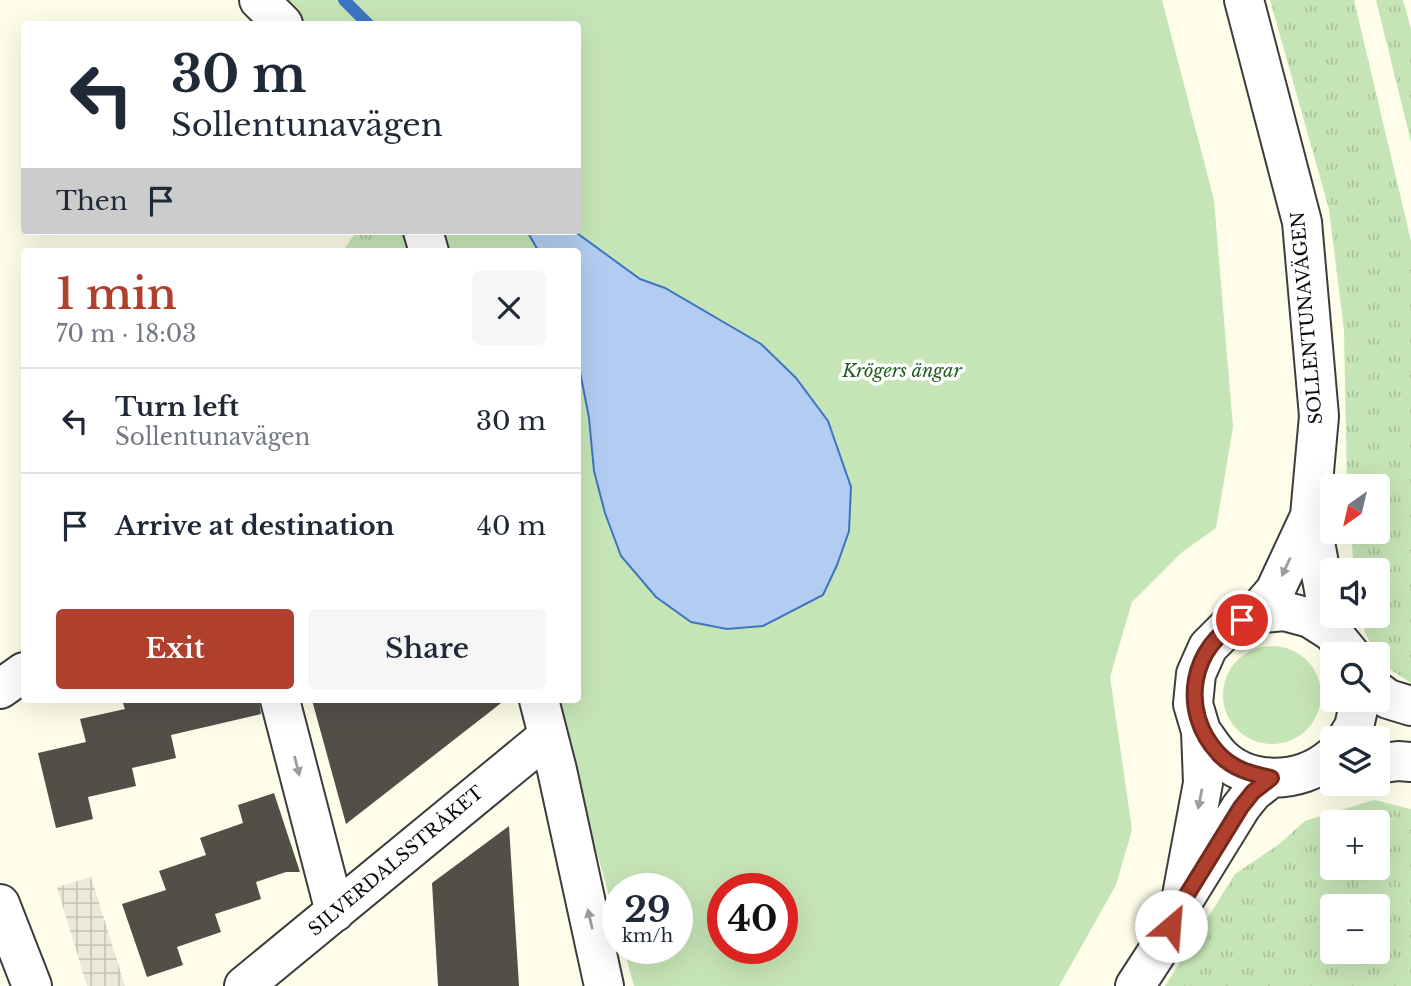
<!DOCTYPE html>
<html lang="en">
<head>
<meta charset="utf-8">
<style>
  :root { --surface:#fff; --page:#f6f6f7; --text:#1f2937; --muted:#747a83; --line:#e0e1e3; --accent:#af402e }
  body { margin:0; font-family:"Libre Baskerville",serif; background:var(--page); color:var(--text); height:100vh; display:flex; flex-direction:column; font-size:26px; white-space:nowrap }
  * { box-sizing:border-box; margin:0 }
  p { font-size:23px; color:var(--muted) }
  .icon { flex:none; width:38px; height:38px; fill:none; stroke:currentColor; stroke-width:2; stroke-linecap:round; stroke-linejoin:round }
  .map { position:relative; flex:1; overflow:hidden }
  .panel { position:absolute; left:21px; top:248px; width:560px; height:455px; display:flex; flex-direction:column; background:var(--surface); border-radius:7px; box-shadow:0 7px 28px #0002 }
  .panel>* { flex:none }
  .top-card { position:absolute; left:21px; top:21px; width:560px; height:214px; border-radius:7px; box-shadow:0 7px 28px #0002; background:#fff; color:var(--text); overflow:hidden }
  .needle { width:46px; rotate:214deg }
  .buttons { position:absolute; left:1320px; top:474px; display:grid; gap:14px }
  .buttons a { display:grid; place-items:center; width:70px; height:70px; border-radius:7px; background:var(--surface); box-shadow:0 7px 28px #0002; font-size:35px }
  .speed { position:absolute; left:602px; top:873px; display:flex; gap:14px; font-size:35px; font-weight:700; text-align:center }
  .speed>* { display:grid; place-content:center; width:91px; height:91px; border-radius:50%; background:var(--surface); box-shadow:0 7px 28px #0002; line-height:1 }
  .speed small { font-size:18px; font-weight:400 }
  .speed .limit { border:10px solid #d22; background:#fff; color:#111 }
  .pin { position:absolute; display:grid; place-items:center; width:60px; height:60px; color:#fff; margin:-30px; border:4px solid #fff; border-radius:50%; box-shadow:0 2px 7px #0007 }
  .me { position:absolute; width:77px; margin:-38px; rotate:27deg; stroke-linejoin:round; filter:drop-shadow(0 0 5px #0008) }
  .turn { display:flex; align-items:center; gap:24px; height:147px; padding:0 35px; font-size:32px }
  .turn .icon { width:91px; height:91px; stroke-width:2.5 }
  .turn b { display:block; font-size:49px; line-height:60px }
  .then { display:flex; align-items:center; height:66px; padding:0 35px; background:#0003; gap:14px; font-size:26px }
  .round { display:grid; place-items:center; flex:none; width:74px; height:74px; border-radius:7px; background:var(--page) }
  .headline { display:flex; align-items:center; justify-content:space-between; height:119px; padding:0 35px }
  h1 { font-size:42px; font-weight:600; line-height:52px; color:var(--accent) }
  .primary-button { display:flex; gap:14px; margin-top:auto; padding:14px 35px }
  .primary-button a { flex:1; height:80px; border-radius:7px; background:var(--accent); color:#fff; font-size:28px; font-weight:600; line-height:80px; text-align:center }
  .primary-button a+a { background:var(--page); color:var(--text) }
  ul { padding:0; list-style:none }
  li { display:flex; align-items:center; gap:21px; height:105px; padding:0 35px; border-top:2px solid var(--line) }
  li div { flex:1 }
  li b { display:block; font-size:26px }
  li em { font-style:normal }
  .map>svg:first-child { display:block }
  .grass { fill:url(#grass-tufts); fill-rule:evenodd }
  .park { fill:#c6e5b6; fill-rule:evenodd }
  .plaza { fill:url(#plaza-grid) }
  .water { fill:#b2cdf1; stroke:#3e75c3; stroke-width:2 }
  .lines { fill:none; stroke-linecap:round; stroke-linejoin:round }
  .stream { stroke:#3e75c3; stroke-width:12 }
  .building { fill:#524e48 }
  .minor-casing { stroke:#3d3d3d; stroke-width:42 }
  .minor { stroke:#fff; stroke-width:38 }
  .oneway { fill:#9d9d9d }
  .route-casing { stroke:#722a1e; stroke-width:18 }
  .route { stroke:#af402e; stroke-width:12 }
  .labels { text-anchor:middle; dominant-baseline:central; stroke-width:7; stroke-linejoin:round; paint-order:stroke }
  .street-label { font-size:18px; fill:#0a0a0a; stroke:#fff }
  .park-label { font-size:18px; font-style:italic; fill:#225c21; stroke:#fff }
</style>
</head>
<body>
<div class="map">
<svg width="1411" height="986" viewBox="0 0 1411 986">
  <defs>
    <pattern id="grass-tufts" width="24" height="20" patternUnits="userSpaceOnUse" patternTransform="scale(1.75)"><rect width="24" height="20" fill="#c6e5b6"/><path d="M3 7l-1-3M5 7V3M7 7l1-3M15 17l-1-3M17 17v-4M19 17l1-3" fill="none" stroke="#a9c39b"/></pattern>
    <pattern id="plaza-grid" width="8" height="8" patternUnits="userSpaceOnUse" patternTransform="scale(1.75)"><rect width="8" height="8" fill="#ebeada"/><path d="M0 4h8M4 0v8" fill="none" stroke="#c8c7ba"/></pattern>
  </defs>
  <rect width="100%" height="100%" fill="#fdfde9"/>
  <path class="grass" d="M1270 0H1354L1411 241V683L1380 663 1365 632 1361 616H1377V570H1354L1351 532H1377V486H1347L1344 330 1329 209Z
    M1376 0H1403L1411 29V142Z
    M357 231H403L407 252H342Z
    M1374 800 1411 809V986H1165L1235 874 1278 845 1305 821ZM1332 822H1377V868H1332ZM1332 906H1377V952H1332Z"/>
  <path class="park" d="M273 0H1162L1214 200 1233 427 1216 528 1181 553 1132 602 1110 677 1132 830 1116 885 1059 986H634L624 949 677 948V889H618V928L585 810 560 700H578V252H442L436 231H578V24H297ZM723 889H782V948H723Z
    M1223 695a49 49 0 1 1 98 0a49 49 0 1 1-98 0Z"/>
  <path class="plaza" d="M91 877 125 986H87L57 887Z"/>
  <path class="water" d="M527 231H574L640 279 665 288 761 344 796 378 828 421 851 487 849 531 837 565 823 595 763 626 727 629 691 622 656 597 621 556 605 513 594 471 589 418 578 361V252H539Z"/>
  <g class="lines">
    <path class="stream" d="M344 0 368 24"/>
  </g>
  <path class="building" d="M122 700H259L261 714 171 735 176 758 132 768 136 786 88 797 93 819 56 828 38 753 86 742 80 719 125 709Z
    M312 700H505L346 824Z
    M274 793 300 872H286L256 882 261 899 215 914 221 932 177 947 183 965 147 977 122 904 166 890 159 871 206 855 200 838 243 823 238 805Z
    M509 826 519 986H438L432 883Z"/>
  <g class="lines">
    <defs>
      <path id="minor" d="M259 0 283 24
        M1244 0 1302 222 1319 416 1310 516 1332 632
        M423 231 429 252
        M1255 614 1275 591 1310 516
        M0 689 24 672
        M1377 691 1388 699 1411 706
        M280 700 335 912
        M539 700 557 770 604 986
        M1201 731C1207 739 1212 747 1218 754 1247 786 1300 784 1332 757
        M1347 738 1354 727 1360 700
        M1377 764 1398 761 1411 762
        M0 904 32 986
        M1180 906 1203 783 1201 731 1193 704 1196 674 1208 647 1228 627 1255 614 1284 611 1310 618 1332 632 1350 654
        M244 986 548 736
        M1135 986 1161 946 1180 906 1241 807 1253 792 1271 778"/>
    </defs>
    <use href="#minor" class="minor-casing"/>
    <use href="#minor" class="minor"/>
  </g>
  <defs><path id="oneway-solid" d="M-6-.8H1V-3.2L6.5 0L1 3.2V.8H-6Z" transform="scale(1.75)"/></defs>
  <g class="oneway">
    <use href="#oneway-solid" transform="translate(1286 567) rotate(115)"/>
    <use href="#oneway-solid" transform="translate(297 766) rotate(76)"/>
    <use href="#oneway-solid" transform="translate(1200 799) rotate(101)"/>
    <use href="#oneway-solid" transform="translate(590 919) rotate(-103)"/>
  </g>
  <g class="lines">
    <defs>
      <path id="route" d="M1171 926 1180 906 1241 807 1253 792 1271 778C1252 774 1232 769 1218 753 1179 711 1190 645 1242 620"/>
    </defs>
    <use href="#route" class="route-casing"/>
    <use href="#route" class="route"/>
  </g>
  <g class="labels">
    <g class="street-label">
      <text transform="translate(1307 318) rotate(-95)">SOLLENTUNAVÄGEN</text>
      <text transform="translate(396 861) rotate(-40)">SILVERDALSSTRÅKET</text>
    </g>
    <g class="park-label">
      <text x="902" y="371">Krögers ängar</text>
    </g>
  </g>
</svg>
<div class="buttons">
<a><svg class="needle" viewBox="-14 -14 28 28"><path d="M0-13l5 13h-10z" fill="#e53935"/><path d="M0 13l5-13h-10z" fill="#747a83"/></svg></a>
<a><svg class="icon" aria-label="sound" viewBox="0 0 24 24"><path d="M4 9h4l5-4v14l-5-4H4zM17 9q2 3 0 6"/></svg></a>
<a><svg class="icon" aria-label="search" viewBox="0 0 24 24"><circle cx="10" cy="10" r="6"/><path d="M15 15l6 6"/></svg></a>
<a><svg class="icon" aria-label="layers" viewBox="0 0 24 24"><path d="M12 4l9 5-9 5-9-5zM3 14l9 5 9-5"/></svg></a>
<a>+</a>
<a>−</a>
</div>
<div class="speed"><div>29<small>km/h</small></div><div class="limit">40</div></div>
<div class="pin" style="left:1242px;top:620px;background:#d93025"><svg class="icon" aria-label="arrive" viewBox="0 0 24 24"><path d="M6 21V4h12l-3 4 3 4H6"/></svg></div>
<svg class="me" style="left:1171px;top:926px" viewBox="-20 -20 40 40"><circle r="19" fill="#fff"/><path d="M0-13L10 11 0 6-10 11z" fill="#af402e"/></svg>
<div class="top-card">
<div class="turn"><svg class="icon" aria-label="left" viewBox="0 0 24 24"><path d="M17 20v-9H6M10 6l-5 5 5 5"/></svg><div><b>30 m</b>Sollentunavägen</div></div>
<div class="then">Then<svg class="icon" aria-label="arrive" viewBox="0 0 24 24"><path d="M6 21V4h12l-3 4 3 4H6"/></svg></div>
</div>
<section class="panel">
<div class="headline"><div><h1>1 min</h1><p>70 m · 18:03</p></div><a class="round"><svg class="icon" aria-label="close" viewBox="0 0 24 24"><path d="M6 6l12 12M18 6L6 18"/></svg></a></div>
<ul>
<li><svg class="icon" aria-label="left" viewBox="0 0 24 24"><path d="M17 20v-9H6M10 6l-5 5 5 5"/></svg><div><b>Turn left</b><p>Sollentunavägen</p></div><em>30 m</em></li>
<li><svg class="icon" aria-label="arrive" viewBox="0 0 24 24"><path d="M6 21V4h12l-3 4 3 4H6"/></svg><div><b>Arrive at destination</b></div><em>40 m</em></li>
</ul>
<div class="primary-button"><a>Exit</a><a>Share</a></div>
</section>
</div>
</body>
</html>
